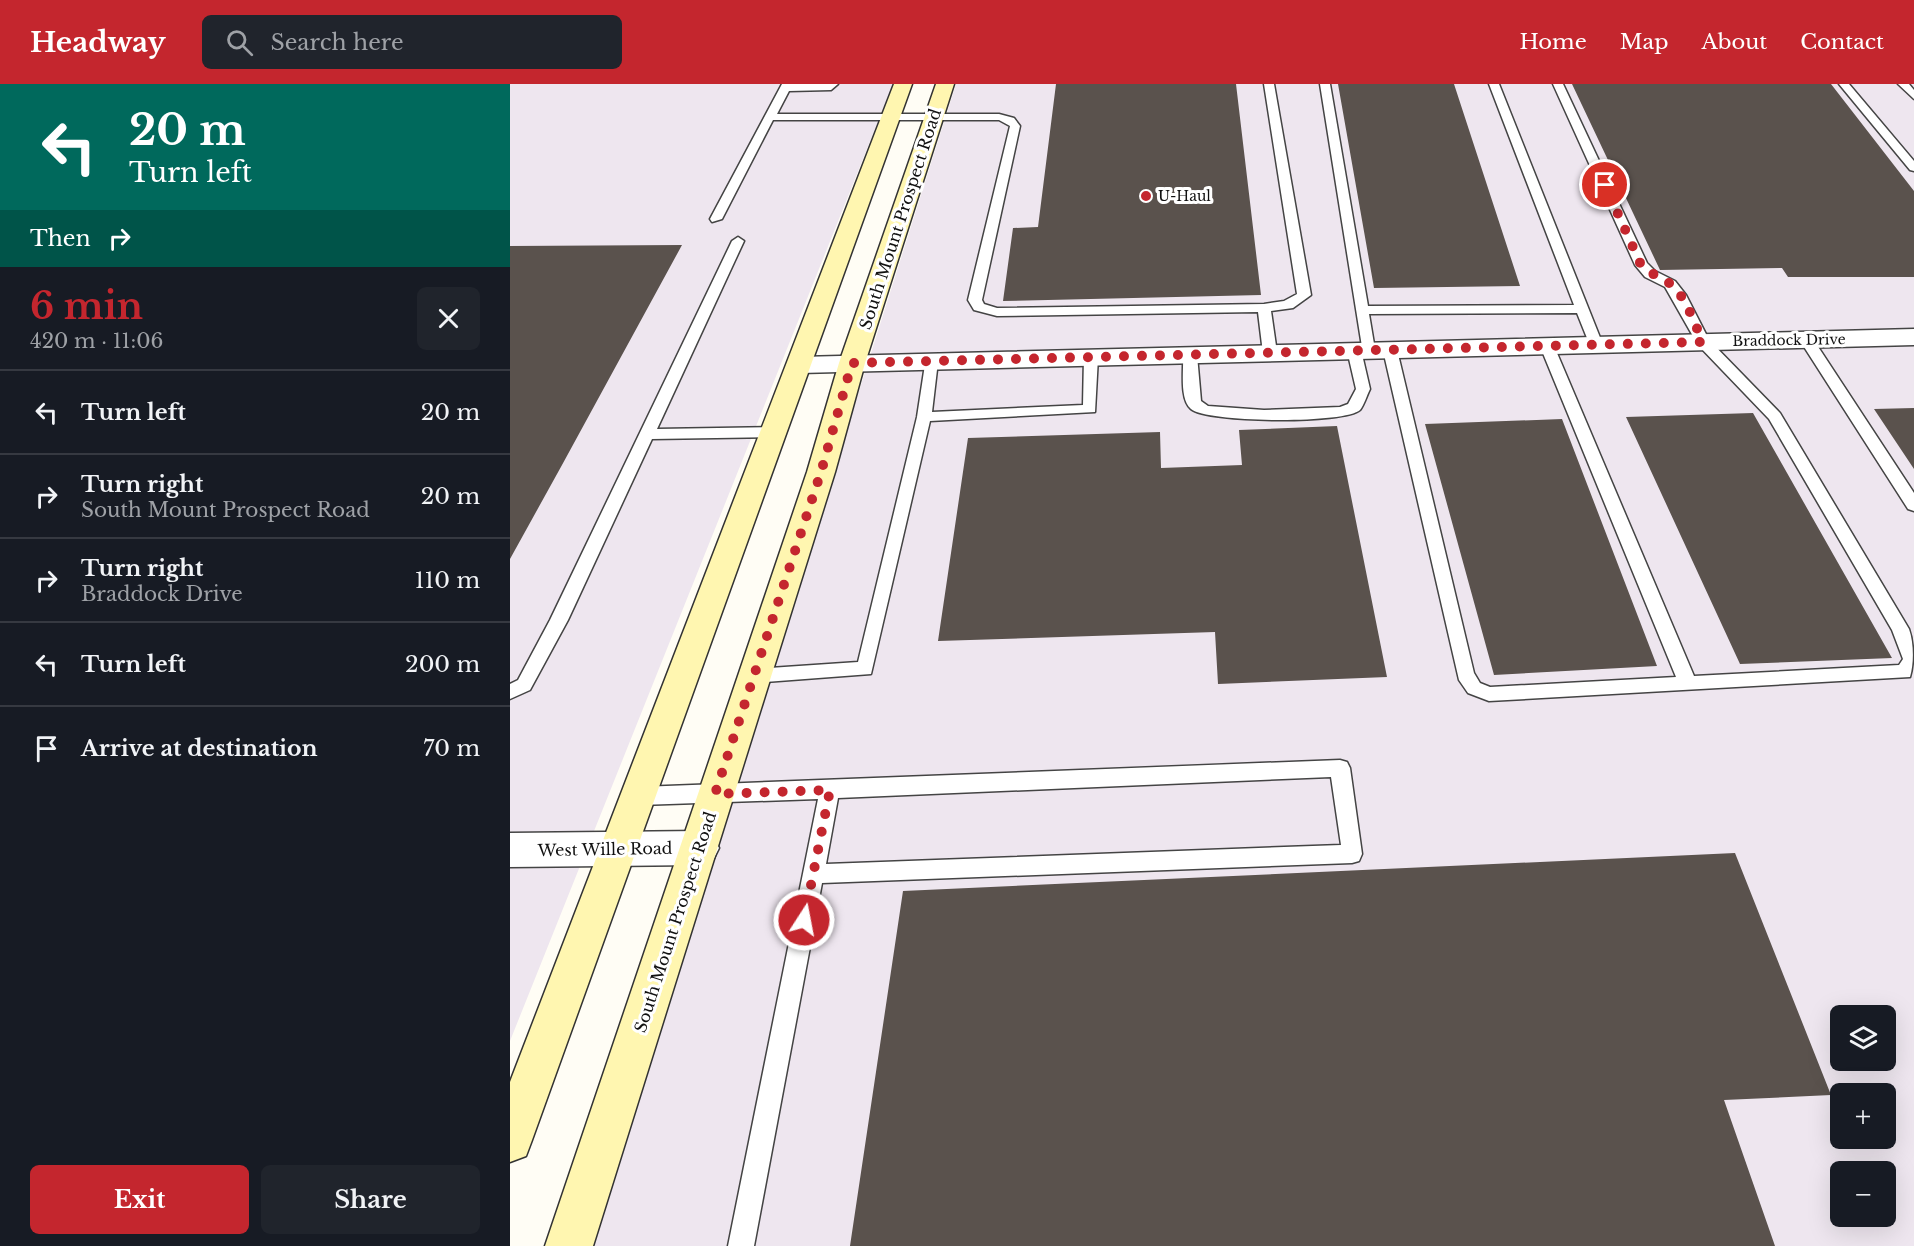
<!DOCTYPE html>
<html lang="en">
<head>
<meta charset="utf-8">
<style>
  :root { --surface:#171b24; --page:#20242c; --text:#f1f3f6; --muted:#9ea1a6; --line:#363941; --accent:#c4262e }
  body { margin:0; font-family:"Libre Baskerville",serif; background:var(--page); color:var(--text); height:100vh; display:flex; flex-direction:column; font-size:22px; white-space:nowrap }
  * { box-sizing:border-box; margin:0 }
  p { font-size:20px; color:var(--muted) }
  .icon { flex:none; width:33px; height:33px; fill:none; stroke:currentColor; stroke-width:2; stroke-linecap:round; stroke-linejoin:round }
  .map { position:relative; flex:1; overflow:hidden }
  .drawer { display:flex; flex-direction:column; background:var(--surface); width:510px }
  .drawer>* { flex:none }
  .banner { background:#00695c; color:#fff; overflow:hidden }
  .tools { position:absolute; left:1320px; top:921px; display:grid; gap:12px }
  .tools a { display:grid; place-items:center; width:66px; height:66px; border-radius:9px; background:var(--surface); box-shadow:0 6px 24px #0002; font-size:30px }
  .pin { position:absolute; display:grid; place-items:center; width:51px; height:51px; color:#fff; margin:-26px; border:3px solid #fff; border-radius:50%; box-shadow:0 2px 6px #0007 }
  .me { position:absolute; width:66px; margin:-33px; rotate:11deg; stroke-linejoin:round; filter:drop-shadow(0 0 4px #0008) }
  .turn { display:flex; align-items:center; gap:21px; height:126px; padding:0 30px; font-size:27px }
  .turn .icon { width:78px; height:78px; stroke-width:2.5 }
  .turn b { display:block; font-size:42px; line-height:51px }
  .then { display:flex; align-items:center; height:57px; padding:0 30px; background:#0003; gap:12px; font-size:22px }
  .round { display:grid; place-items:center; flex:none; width:63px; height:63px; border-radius:9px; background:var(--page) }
  .headline { display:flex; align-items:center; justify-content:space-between; height:102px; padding:0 30px }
  h1 { font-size:36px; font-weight:700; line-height:45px; color:var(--accent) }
  .action { display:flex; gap:12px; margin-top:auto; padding:12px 30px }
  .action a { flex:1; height:69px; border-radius:9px; background:var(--accent); color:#fff; font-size:24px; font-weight:700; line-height:69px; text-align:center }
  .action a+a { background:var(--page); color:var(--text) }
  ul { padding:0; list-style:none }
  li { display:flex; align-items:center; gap:18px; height:84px; padding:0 30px; border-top:2px solid var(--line) }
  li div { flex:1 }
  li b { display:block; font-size:22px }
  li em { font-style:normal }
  header { display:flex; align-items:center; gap:36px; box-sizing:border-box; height:84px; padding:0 30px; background:var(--accent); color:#fff }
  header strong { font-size:28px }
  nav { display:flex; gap:33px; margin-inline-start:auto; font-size:21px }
  .search { width:420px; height:54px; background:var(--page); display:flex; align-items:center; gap:15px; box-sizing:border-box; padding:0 21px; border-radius:9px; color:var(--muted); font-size:22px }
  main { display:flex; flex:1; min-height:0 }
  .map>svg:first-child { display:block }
  .industrial { fill:#eee6ef; fill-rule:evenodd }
  .building { fill:#5a524d }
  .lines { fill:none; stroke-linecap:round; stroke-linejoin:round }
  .lane-casing { stroke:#444; stroke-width:3 }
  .street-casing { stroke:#444; stroke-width:3 }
  .secondary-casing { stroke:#333; stroke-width:3 }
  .lane { fill:#fff; fill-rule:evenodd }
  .street { fill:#fff; fill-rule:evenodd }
  .secondary { fill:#fff6b0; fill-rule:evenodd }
  .route { stroke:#c4262e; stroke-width:10; stroke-dasharray:0 18 }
  .poi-dot { fill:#c4262e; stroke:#fff; stroke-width:2 }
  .labels { text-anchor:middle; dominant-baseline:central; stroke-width:6; stroke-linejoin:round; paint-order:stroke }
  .far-poi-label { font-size:14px; fill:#111; stroke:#fff; text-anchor:start }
  .far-street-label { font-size:14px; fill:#111; stroke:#fff }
  .street-label { font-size:16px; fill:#111; stroke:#fff }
</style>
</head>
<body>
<header>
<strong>Headway</strong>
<div class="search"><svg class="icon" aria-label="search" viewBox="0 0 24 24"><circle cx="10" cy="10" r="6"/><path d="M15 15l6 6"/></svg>Search here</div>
<nav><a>Home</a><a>Map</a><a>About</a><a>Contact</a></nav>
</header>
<main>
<section class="drawer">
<div class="banner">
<div class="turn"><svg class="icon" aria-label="left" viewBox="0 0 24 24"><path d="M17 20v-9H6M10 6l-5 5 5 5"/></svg><div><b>20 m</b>Turn left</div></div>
<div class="then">Then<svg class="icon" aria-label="right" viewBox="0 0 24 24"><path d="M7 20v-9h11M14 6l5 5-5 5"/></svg></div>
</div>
<div class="headline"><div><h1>6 min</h1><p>420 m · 11:06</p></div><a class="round"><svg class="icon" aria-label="close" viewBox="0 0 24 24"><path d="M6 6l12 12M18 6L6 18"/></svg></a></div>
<ul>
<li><svg class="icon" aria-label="left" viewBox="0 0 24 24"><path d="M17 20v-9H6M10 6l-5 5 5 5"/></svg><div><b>Turn left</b></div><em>20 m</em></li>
<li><svg class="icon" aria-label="right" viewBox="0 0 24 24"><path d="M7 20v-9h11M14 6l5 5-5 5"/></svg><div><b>Turn right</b><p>South Mount Prospect Road</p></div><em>20 m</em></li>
<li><svg class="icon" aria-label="right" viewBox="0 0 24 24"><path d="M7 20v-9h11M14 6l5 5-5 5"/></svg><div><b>Turn right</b><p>Braddock Drive</p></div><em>110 m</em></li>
<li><svg class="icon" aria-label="left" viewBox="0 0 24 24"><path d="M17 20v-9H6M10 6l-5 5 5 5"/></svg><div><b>Turn left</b></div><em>200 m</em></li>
<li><svg class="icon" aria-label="arrive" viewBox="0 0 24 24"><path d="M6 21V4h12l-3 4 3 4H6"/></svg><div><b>Arrive at destination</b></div><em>70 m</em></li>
</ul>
<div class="action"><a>Exit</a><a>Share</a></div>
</section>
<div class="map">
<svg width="1404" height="1162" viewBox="0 0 1404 1162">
  <rect width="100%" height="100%" fill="#fffdf5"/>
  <path class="industrial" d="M0 0H383L0 957Z
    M446 0H1404V1162H79ZM1330 932H1376V976H1330ZM1330 1010H1376V1054H1330ZM1330 1088H1376V1132H1330Z"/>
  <path class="building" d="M546 0H726L751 211 493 217 503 144 528 143Z
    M828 0H944L1010 202 864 204Z
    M1062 0H1321L1404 107V193H1278L1272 184 1150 186Z
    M172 161 52 381 0 475V162Z
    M1404 324V385L1364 325Z
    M1243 329 1382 574 1230 580 1116 333Z
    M1052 335 1147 582 984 591 915 340Z
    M827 342 877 593 708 600 705 548 428 557 458 354 650 348 651 384 732 381 729 346Z
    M1225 769 1321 1011 1214 1016 1265 1162H340L393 807Z"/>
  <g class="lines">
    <defs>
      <path id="lane" d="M272 0H328L321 6 279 7 267 30H489L504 34 510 42 472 216 474 220 487 224 754 220 774 217 787 210 754 0H764L801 211 783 224 761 227 767 269 760 273 753 269 748 228 487 232 464 226 458 216 500 42 489 36H263L212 135 202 138 200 135Z
        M810 0H820L858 222 1064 221 979 0H989L1093 261 1091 264H1081L1067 229 859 230 865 266 858 270 853 269Z
        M1043 0H1053L1137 179 1145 187 1165 197 1176 211 1199 256 1270 329 1399 545C1404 559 1404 580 1400 593L979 617 958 609 949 596 873 266 880 262 887 266 964 589 970 599 980 603 1166 593 1030 262 1037 258 1044 262 1184 592 1389 581 1393 575 1382 546 1259 335 1188 261 1155 203 1135 193 1125 181Z
        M1329 0H1339L1404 77V87L1400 86Z
        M1388 0H1399L1404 6V15Z
        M228 153 234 157 147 345 265 343 272 348 265 353 142 355 58 536 20 606 0 615V600L8 596 40 536 222 157Z
        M1296 251 1303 255 1404 409V427L1398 425 1289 255Z
        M844 262 851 266 860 305C857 311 854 321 850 326 835 340 698 339 681 325 669 315 674 285 673 271L680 267 687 271 691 317 698 322 754 326 830 323 838 320 846 305 837 266Z
        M581 269 588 273 585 328 420 337 361 590 243 599 237 597 234 592 237 587 243 585 348 578 407 333 416 274 421 273 428 277 422 328 573 321 574 273Z
        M830 676 837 678 840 684 852 770 849 777 842 779 312 799 244 1162H218L308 715 130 721 123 718 120 712 123 706 130 703ZM821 693 831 761 316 780 328 714Z"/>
      <path id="street" d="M1404 245V261L290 289 281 287 277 281 281 275 290 273Z
        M190 747 203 752 209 764 203 776 190 781 0 783V749Z"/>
      <path id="secondary" d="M384 0H402L22 1056 16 1072 0 1078V998Z
        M426 0H444L355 279 325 388 83 1162H35L297 388 329 279Z"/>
    </defs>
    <use href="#lane" class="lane-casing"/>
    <use href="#street" class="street-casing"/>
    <use href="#secondary" class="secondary-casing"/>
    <use href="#lane" class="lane"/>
    <use href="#street" class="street"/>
    <use href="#secondary" class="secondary"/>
  </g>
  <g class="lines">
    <path class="route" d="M294 836 320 706 205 710 311 388 342 279 1193 258C1184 240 1176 211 1159 199 1149 192 1140 190 1131 181L1095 101"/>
  </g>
  <circle class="poi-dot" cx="636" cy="112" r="6"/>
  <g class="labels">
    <g class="far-poi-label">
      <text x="648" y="112">U-Haul</text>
    </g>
    <g class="far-street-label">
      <text transform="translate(1279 256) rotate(-1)">Braddock Drive</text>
    </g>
    <g class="street-label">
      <text transform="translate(390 135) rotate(-72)">South Mount Prospect Road</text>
      <text transform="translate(95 765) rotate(-1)">West Wille Road</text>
      <text transform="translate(165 838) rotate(-72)">South Mount Prospect Road</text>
    </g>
  </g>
</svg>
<div class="tools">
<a><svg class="icon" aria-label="layers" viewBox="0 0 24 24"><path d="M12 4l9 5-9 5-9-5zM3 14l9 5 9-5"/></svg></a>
<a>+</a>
<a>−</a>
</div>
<div class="pin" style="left:1095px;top:101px;background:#d93025"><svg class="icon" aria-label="arrive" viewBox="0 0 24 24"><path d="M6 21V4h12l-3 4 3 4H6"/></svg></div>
<svg class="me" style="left:294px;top:836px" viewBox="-20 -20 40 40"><circle r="17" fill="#c4262e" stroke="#fff" stroke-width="3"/><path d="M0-11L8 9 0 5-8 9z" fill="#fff"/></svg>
</div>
</main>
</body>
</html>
